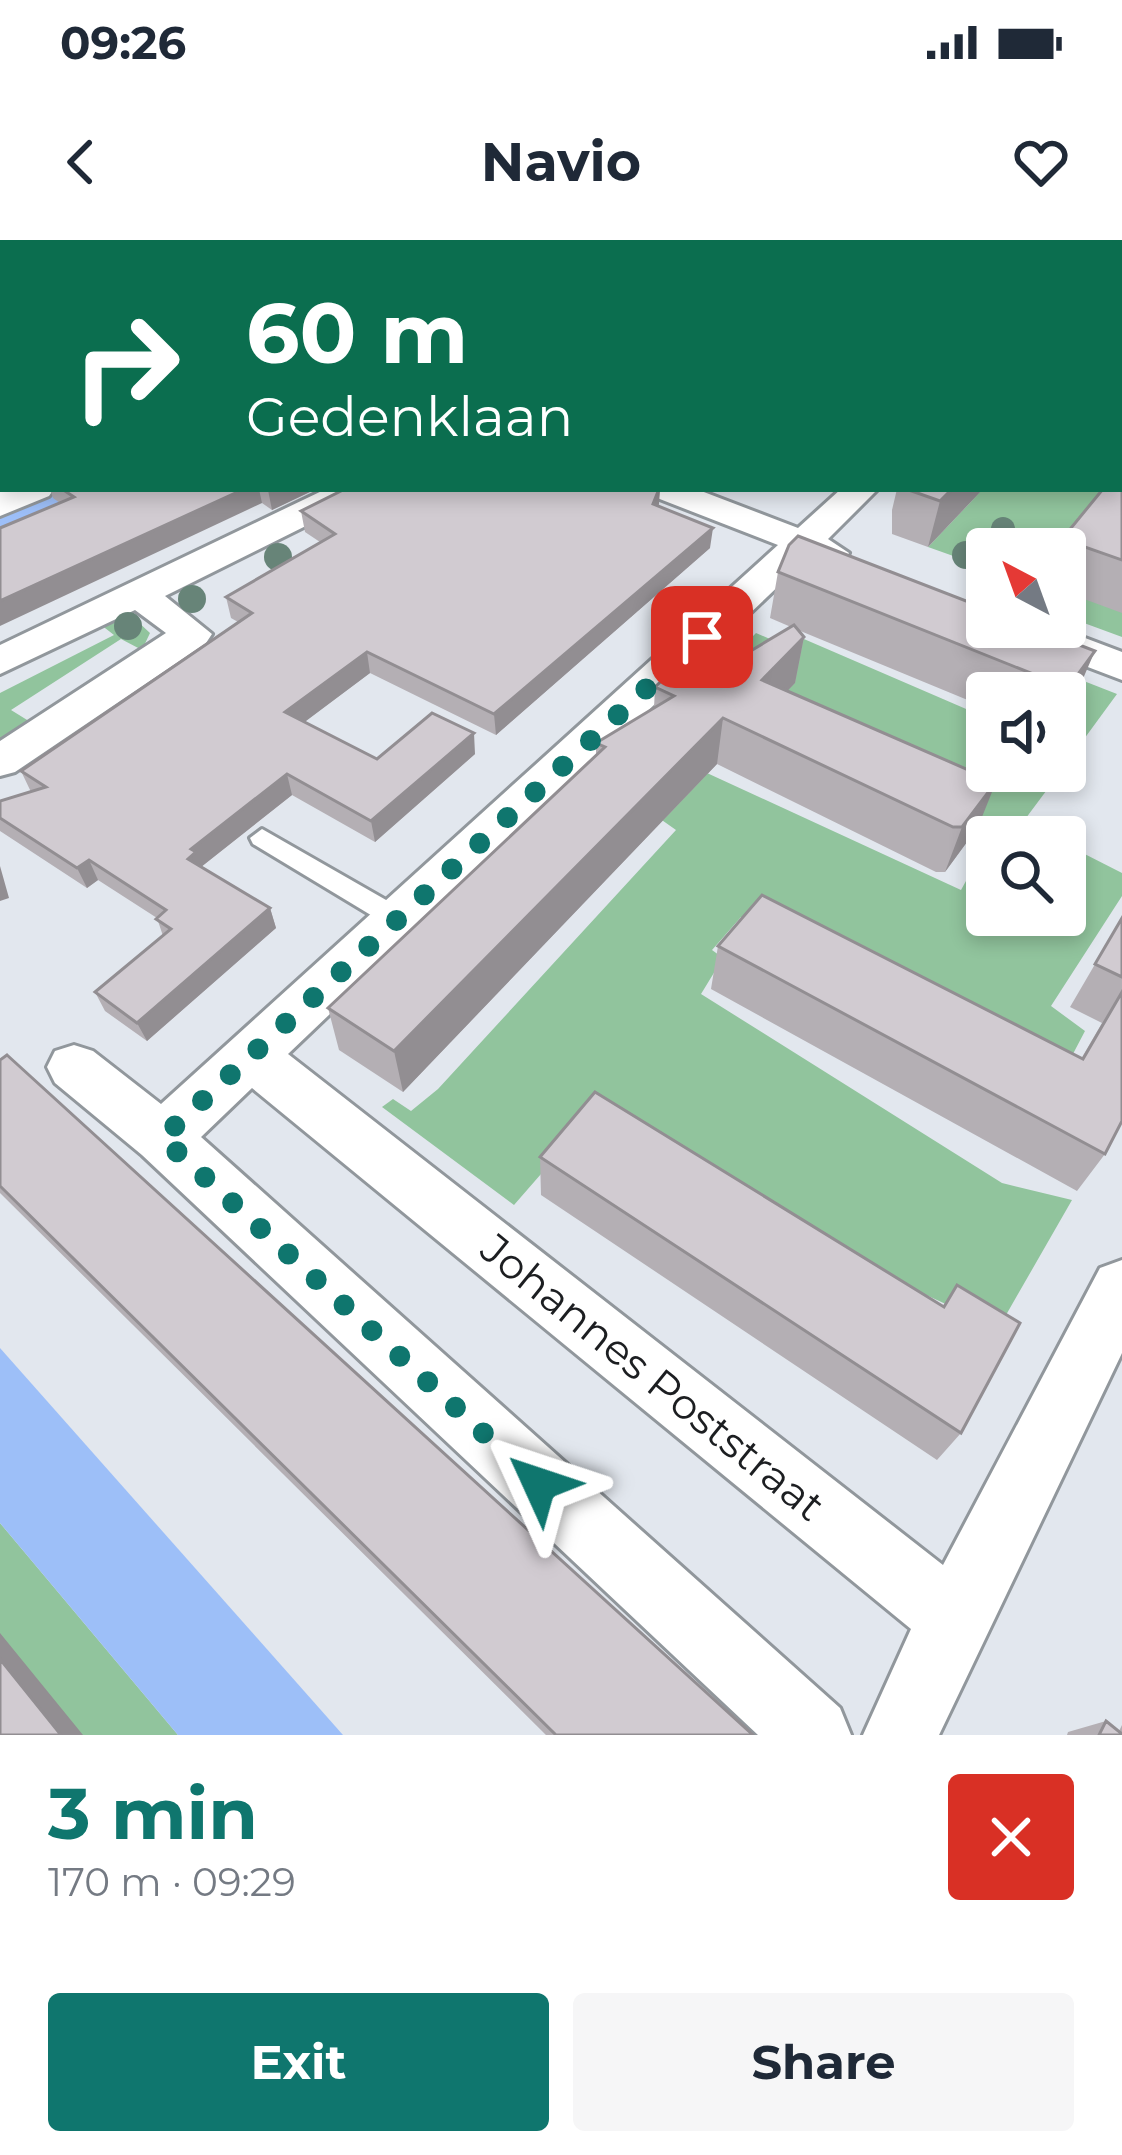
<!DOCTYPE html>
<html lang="en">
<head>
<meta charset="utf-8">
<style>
  :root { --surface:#fff; --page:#f6f6f7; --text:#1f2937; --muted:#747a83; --accent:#0f766e }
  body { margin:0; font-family:Montserrat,sans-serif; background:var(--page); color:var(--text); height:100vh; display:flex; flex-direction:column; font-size:45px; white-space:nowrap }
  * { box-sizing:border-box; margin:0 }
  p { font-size:39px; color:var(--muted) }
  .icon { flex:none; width:66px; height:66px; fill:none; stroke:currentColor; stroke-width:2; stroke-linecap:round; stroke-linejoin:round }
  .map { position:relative; height:1495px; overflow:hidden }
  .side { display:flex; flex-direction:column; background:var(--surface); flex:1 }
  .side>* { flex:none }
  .banner { position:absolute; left:0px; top:0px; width:1122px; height:252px; box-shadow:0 6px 18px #0003; background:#0b6e4f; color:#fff; overflow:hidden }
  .needle { width:78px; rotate:319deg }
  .buttons { position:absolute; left:966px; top:288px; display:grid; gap:24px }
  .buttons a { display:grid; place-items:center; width:120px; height:120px; border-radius:12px; background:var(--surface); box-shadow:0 6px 18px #0003; font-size:60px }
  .pin { position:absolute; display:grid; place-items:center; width:102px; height:102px; color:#fff; margin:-51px; border-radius:24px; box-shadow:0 6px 18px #0006 }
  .me { position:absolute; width:132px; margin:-66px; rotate:312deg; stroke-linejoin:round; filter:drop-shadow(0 0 9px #0008) }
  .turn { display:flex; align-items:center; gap:42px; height:252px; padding:0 48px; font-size:54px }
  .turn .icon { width:156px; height:156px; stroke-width:2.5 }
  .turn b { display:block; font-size:84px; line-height:102px }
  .round { display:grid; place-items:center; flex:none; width:126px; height:126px; border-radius:12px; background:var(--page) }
  .headline { display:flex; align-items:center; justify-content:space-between; height:204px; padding:0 48px }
  h1 { font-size:72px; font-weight:700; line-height:90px; color:var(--accent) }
  .action { display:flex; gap:24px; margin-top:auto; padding:24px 48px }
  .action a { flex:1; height:138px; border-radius:12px; background:var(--accent); color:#fff; font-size:48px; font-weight:700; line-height:138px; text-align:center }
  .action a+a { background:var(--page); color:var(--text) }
  .status { display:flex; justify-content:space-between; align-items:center; height:84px; padding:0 60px; background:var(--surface); direction:ltr }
  .status svg { height:33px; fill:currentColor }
  header { display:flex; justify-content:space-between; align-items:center; height:156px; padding:0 48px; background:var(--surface); font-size:54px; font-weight:700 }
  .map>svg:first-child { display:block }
  .green { fill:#91c49d }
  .water { fill:#9dbff8 }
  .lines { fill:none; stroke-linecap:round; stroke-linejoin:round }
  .canal { fill:#9dbff8; fill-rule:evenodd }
  .lane-casing { stroke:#91979c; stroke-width:6 }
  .street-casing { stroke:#91979c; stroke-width:6 }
  .lane { fill:#fff; fill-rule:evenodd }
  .street { fill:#fff; fill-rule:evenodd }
  .rail { stroke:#74777c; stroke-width:6 }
  .tree { fill:#678478 }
  .wall { fill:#b4afb4 }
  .shaded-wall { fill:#928e92 }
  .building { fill:#d1cbd1; stroke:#928e92; stroke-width:3 }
  .route { stroke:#0f766e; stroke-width:21; stroke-dasharray:0 37.8 }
  .labels { text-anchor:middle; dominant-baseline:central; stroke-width:9; stroke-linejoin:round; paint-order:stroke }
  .near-street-label { font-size:42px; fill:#1c1e21; stroke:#fff }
</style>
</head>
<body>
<div class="status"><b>09:26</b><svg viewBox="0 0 49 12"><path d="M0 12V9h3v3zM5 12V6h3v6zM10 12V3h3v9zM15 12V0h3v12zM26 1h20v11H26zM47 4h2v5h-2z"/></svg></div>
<header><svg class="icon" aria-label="back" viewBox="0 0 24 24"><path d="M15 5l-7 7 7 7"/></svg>Navio<svg class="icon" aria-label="heart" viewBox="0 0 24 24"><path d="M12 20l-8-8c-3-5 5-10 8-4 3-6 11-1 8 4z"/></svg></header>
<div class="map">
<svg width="1122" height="1495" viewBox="0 0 1122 1495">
  <rect width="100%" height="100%" fill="#e2e7ee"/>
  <path class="green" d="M1122 40V397L1065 376V309H987V328L928 307 983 249H1119Z
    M839 345 1117 454 1065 525V485L1080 458 829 355Z
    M122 376 135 379 150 393 142 410 121 399 11 470 32 483 0 504V453L114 395 96 381Z
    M756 393 779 403 790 393 987 478V531H1061L1023 582 1052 597H990L994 588 716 434Z
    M657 510 961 650 987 603V675H1065V604L1122 633V656L1051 766 1085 791 1064 831 741 677 712 710 723 718 701 754 1002 943 1072 960 1006 1075 991 1065 978 1079 924 1054 894 1053 595 872 514 965 382 867 393 859 411 871 438 849 676 590 649 571Z
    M0 1283 178 1495H63L0 1422Z"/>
  <path class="water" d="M0 1108 343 1495H178L0 1283Z"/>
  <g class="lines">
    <path class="canal" d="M49 249H101L96 257 0 297V270Z"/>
    <defs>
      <path id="lane" d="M262 589 407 672 411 679 407 686H389L253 604 250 598Z"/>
      <path id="street" d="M8 249H54L49 256 0 276V252Z
        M326 249H371L366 256 165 356 212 394 206 403 15 532 0 536V501L166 393 135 370 0 434V405Z
        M647 249H696L798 288 841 249H878L828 299 849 313 844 321 831 324 809 317 288 814 943 1325 1100 1028 1122 1020V1113L939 1495H863L911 1389 252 848 201 897 840 1468 851 1495H758L142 915 55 843 47 827 55 811 74 805 93 811 161 864 778 305 652 256Z
        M1000 387H1056L1122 412V440L1006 396Z"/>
    </defs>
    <use href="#lane" class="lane-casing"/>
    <use href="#street" class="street-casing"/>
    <use href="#lane" class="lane"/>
    <use href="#street" class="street"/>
    <path class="rail" d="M10 3 22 0
      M65 3 77 0
      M96 3 107 0
      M141 3 153 0"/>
  </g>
  <g class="tree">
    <circle cx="1003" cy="289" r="12"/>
    <circle cx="966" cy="315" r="14"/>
    <circle cx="278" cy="317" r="14"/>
    <circle cx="192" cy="359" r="14"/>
    <circle cx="128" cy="386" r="14"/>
  </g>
  <path class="wall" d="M1076 0H1122V155L1119 154V3H1078Z
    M1122 226V373L1065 352V309H1058L1062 299Z
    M50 249H316L272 270 262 263H60L53 258Z
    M660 249 658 266 710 308 496 495 370 433 304 482 377 519 475 514 375 602 292 555 201 627 270 668 276 688 147 801 105 771 95 752 163 696 157 678 98 640 87 648 0 591V561L31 552 21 531 238 382 231 378 226 357 320 302 305 292 301 271Z
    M897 249H983L928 307 892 294V270Z
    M778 332 1033 387 1075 457 1065 471V453H987V468L798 390 804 397 795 443 787 451 978 587 945 632H936L717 524 403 852 339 810 328 768 596 516V503L654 468 655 447 727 425 791 387 770 378Z
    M1122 678V881L1105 914 1077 951 711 749 718 706 1081 819 1102 783 1070 767Z
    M0 820 753 1495H546L0 953Z
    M540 917 943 1066 957 1045 961 1193 937 1220 541 955Z
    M1106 1481 1119 1491 1122 1485V1495H1067L1068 1492Z"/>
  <path class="shaded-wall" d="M558 0H581L573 3H558Z
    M244 249H259L262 263 0 386V361Z
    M269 249H316L272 270 268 250Z
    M659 249H660L659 264 651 284 653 264Z
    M952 249H983L928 307 940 261Z
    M713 288 710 308 496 495 494 474Z
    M804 397 795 443 754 486 762 440Z
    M1095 411 1075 457 1065 471V455L1068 448Z
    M367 412 370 433 290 493 285 472Z
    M723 478 717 524 403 852 394 811Z
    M474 493 475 514 375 602 371 581Z
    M287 534 292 555 201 627 188 619 191 609Z
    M996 542 978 587 945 632 962 587Z
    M89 620 98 640 87 648 77 628Z
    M0 626 9 658 0 661Z
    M270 668 276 688 147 801 137 783Z
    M0 1393 83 1495H61L0 1419Z"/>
  <path class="building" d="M838 0H1053L1049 3H828Z
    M1122 18V106L1119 105V21Z
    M3 164V209L0 207V165Z
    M1122 226V320L1062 299 1103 249H1119V230Z
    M62 249H244L0 361V288L74 257Z
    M345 249H659L653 264 713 288 494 474 367 412 285 472 377 519 432 473 474 493 371 581 287 534 191 609 196 612 188 619 270 668 137 783 95 752 171 689 156 679 166 670 89 620 77 628 0 578V561L46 547 21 531 252 373 226 357 335 294 301 271Z
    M906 249H952L940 261Z
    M798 296 987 369V387H1033L1095 411 1068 448 778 332 789 305Z
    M794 385 804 397 762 440 996 542 962 587H953L723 478 394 811 328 768 605 507 596 503 674 456 655 447 694 410 727 425Z
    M762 655 1083 819 1122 752V881L1105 914 718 706Z
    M1122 678V737L1095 724Z
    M7 815 753 1495H556L0 946V820Z
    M595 852 944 1067 957 1045 1020 1083 961 1193 540 917Z
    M0 1419 61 1495H0Z
    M1106 1481 1122 1494V1495H1099Z"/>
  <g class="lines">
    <path class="route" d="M539 1244 162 898 702 397"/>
  </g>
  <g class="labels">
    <g class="near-street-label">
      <text transform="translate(653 1137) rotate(39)">Johannes Poststraat</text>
    </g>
  </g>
</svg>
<div class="buttons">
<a><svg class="needle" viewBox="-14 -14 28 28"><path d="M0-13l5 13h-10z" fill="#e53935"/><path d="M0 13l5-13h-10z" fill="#747a83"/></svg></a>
<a><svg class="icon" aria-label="sound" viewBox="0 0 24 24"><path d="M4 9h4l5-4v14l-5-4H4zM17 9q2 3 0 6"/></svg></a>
<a><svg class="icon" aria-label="search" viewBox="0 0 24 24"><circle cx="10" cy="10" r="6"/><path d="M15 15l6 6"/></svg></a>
</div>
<div class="pin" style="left:702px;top:397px;background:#d93025"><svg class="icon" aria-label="arrive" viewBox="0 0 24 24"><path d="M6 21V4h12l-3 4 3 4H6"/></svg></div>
<svg class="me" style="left:539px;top:1244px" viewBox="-20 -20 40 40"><path d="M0-17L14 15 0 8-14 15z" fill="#0f766e" stroke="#fff" stroke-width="4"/></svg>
<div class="banner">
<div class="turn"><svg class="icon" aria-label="right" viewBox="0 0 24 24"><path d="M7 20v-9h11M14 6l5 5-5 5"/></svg><div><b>60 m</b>Gedenklaan</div></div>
</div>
</div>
<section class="side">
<div class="headline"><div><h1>3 min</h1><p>170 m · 09:29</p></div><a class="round" style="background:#d93025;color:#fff"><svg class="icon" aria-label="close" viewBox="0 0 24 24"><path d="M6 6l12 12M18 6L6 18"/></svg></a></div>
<div class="action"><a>Exit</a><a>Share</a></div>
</section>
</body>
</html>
